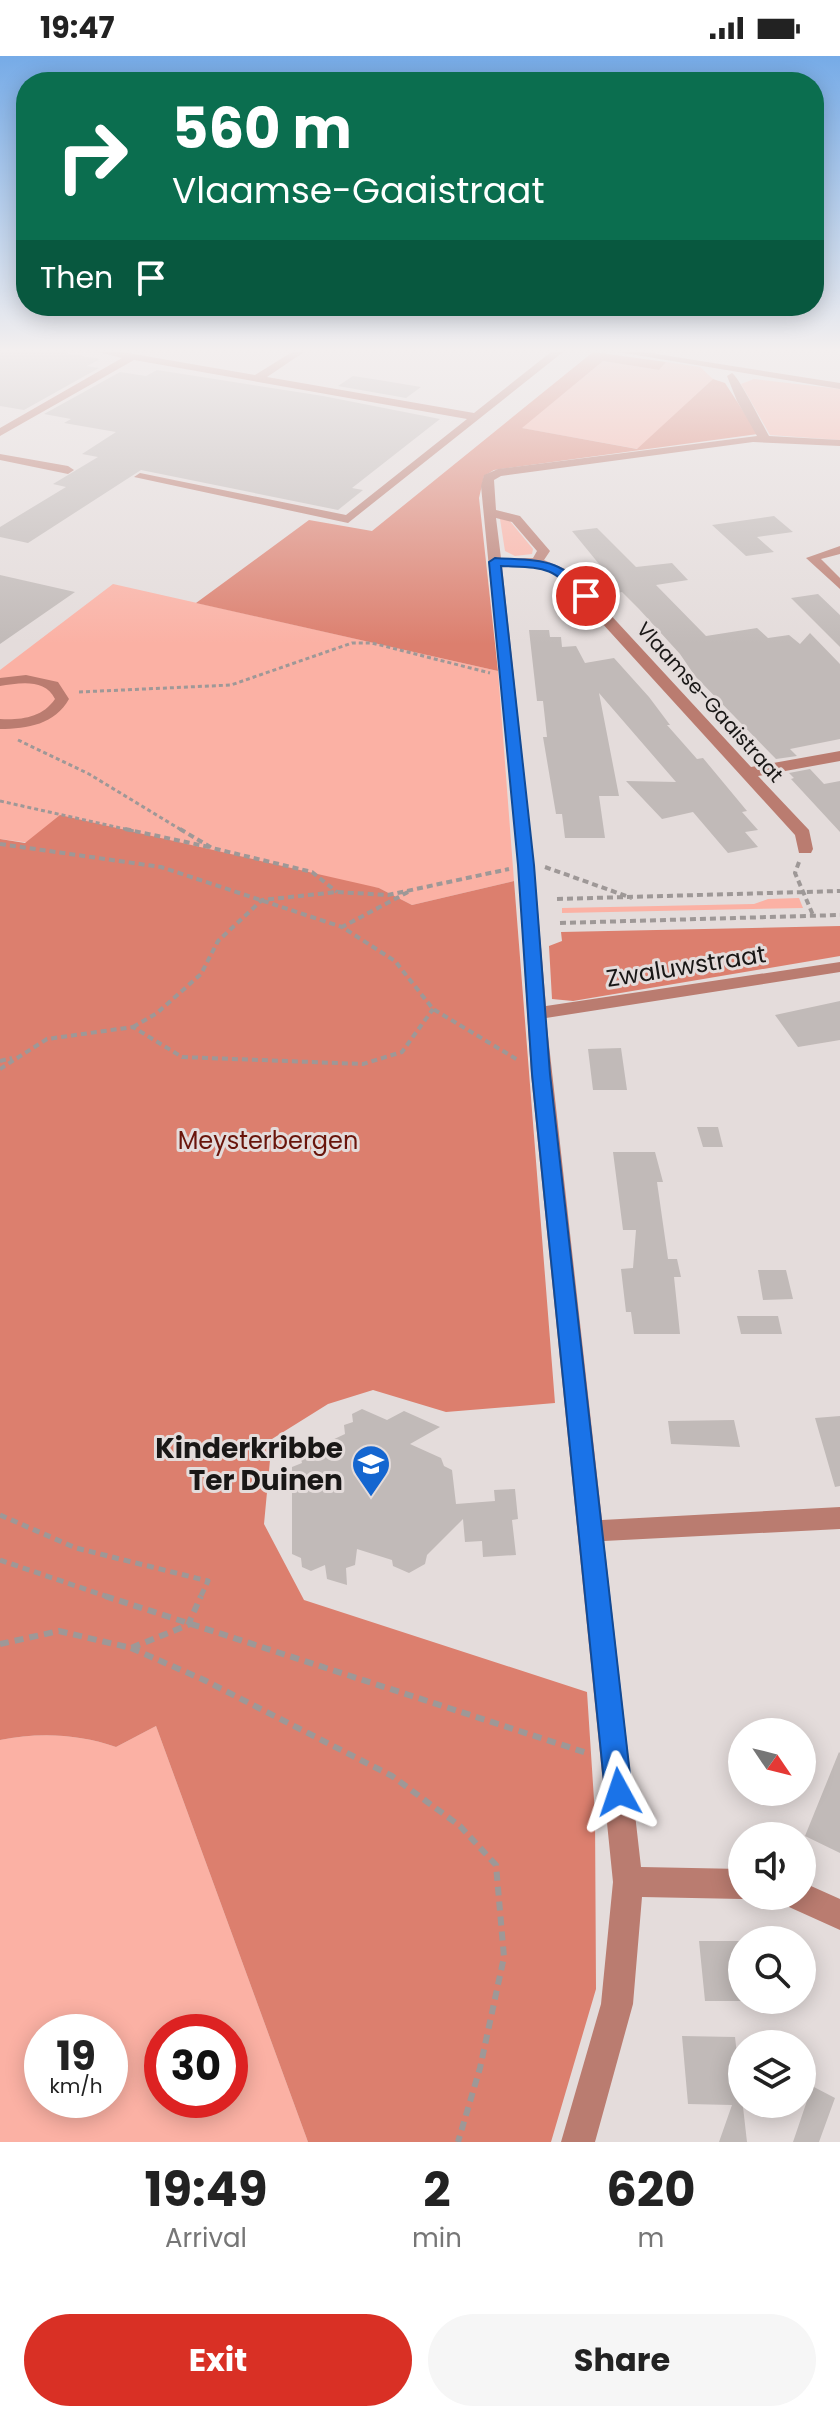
<!DOCTYPE html>
<html lang="en">
<head>
<meta charset="utf-8">
<style>
  :root { --surface:#fff; --page:#f6f6f6; --text:#222; --muted:#767676; --accent:#d93025 }
  body { margin:0; font-family:Poppins,sans-serif; background:var(--page); color:var(--text); height:100vh; display:flex; flex-direction:column; font-size:30px; white-space:nowrap }
  * { box-sizing:border-box; margin:0 }
  p { font-size:26px; color:var(--muted) }
  .icon { flex:none; width:44px; height:44px; fill:none; stroke:currentColor; stroke-width:2; stroke-linecap:round; stroke-linejoin:round }
  .map { position:relative; height:2086px; overflow:hidden }
  .side { display:flex; flex-direction:column; background:var(--surface); flex:1 }
  .side>* { flex:none }
  .top-card { position:absolute; left:16px; top:16px; width:808px; height:244px; border-radius:32px; box-shadow:0 4px 20px #0003; background:#0b6e4f; color:#fff; overflow:hidden }
  .needle { width:52px; rotate:125deg }
  .tools { position:absolute; left:728px; top:1662px; display:grid; gap:16px }
  .tools a { display:grid; place-items:center; width:88px; height:88px; border-radius:50%; background:var(--surface); box-shadow:0 4px 20px #0003; font-size:40px }
  .speed { position:absolute; left:24px; top:1958px; display:flex; gap:16px; font-size:40px; font-weight:700; text-align:center }
  .speed>* { display:grid; place-content:center; width:104px; height:104px; border-radius:50%; background:var(--surface); box-shadow:0 4px 20px #0003; line-height:1 }
  .speed small { font-size:20px; font-weight:400 }
  .speed .limit { border:12px solid #d22; background:#fff; color:#111 }
  .pin { position:absolute; display:grid; place-items:center; width:68px; height:68px; color:#fff; margin:-34px; border:4px solid #fff; border-radius:50%; box-shadow:0 2px 8px #0007 }
  .me { position:absolute; width:88px; margin:-44px; rotate:355deg; stroke-linejoin:round; filter:drop-shadow(0 0 6px #0008) }
  .turn { display:flex; align-items:center; gap:28px; height:168px; padding:0 24px; font-size:36px }
  .turn .icon { width:104px; height:104px; stroke-width:2.5 }
  .turn b { display:block; font-size:56px; line-height:68px }
  .then { display:flex; align-items:center; height:76px; padding:0 24px; background:#0003; gap:16px; font-size:30px }
  .eta { display:flex; justify-content:space-evenly; align-items:center; height:136px; text-align:center }
  .eta b { font-size:48px; font-weight:700; line-height:56px }
  .action { display:flex; gap:16px; margin-top:auto; padding:16px 24px }
  .action a { flex:1; height:92px; border-radius:48px; background:var(--accent); color:#fff; font-size:32px; font-weight:700; line-height:92px; text-align:center }
  .action a+a { background:var(--page); color:var(--text) }
  .status { display:flex; justify-content:space-between; align-items:center; height:56px; padding:0 40px; background:var(--surface); direction:ltr }
  .status svg { height:22px; fill:currentColor }
  .map>svg:first-child { display:block }
  .green { fill:#fbb1a4; fill-rule:evenodd }
  .forest { fill:#dc7f6e }
  .building { fill:#c1bab8 }
  .lines { fill:none; stroke-linecap:round; stroke-linejoin:round }
  .path-far3 { stroke:#9e9897; stroke-width:3; stroke-dasharray:4 3; stroke-linecap:butt }
  .path-far2 { stroke:#9e9897; stroke-width:4; stroke-dasharray:6 4; stroke-linecap:butt }
  .path-far1 { stroke:#9e9897; stroke-width:5; stroke-dasharray:7 5; stroke-linecap:butt }
  .path { stroke:#9e9897; stroke-width:6; stroke-dasharray:9 6; stroke-linecap:butt }
  .minor { fill:#ba7c70; fill-rule:evenodd }
  .route { fill:#1a73e8; stroke:#114b97; stroke-width:2 }
  .labels { text-anchor:middle; dominant-baseline:central; stroke-width:6; stroke-linejoin:round; paint-order:stroke }
  .far-street-label { font-size:20px; fill:#191716; stroke:#e4dcdb }
  .street-label { font-size:24px; fill:#191716; stroke:#e4dcdb }
  .park-label { font-size:24px; fill:#69150b; stroke:#e4dcdb }
  .near-poi-label { font-size:28px; font-weight:bold; fill:#191716; stroke:#e4dcdb; text-anchor:end }
</style>
</head>
<body>
<div class="status"><b>19:47</b><svg viewBox="0 0 49 12"><path d="M0 12V9h3v3zM5 12V6h3v6zM10 12V3h3v9zM15 12V0h3v12zM26 1h20v11H26zM47 4h2v5h-2z"/></svg></div>
<div class="map">
<svg width="840" height="2086" viewBox="0 0 840 2086">
  <rect width="100%" height="100%" fill="#e4dcdb"/>
  <path class="green" d="M603 305 659 314 666 306 700 311 713 323 638 393 521 372Z
    M754 323 840 333V384L770 379 741 328Z
    M503 462 509 464 533 493 532 498 515 500 505 495 500 463Z
    M113 528 498 615 514 825 412 849 379 832 0 783V614Z
    M799 842 803 852 562 857V852L754 848 768 843Z
    M156 1670 308 2086H0V1684C39 1676 79 1678 116 1691ZM42 1976H110V2044H42ZM162 1976H230V2044H162Z"/>
  <path class="forest" d="M593 296 666 306 659 314 603 305 522 372 637 393 713 323 725 327 758 378 494 414 484 420 479 442 498 615 196 547 309 464 372 475Z
    M60 759 379 832 412 849 514 825 555 1347 446 1356 373 1334 328 1348 272 1383 264 1468 304 1544 587 1636 595 1759 596 1933 551 2086H308L156 1670 116 1691C79 1678 39 1676 0 1684V783L25 787Z
    M840 870V900L573 945 552 943 549 890 562 885 561 876Z"/>
  <path class="building" d="M0 296H59L100 303 87 310 99 312 24 354 0 350Z
    M157 314 323 340 440 363 352 432 363 434 338 454 141 414 28 487 0 481V471L66 431 53 428 98 401 82 398 116 376 64 367 71 363 44 358 120 316 146 320Z
    M353 320 379 324 421 331 406 342 338 330Z
    M774 460 793 476 757 481 774 496 746 500 712 469Z
    M597 472 636 511 672 507 688 524 656 529 706 580 757 572 768 582 789 579 800 588 810 577 840 608V683L790 693 797 700 776 703 695 620 680 598 639 553 622 536 617 537 592 509 599 508 572 475Z
    M0 519 75 536 0 588Z
    M818 538 840 559V591L791 542Z
    M529 574H549L550 581H561L562 591 576 590 585 607 614 602 649 641 670 669H667L697 703 703 702 747 755 742 756 758 774 745 776 758 791 728 797 693 756 662 763 626 725 676 726 599 637 619 740H599L605 782H565L562 758H556L543 681H547L543 645H537Z
    M810 713 824 728 840 725V776L791 723 794 722 789 717Z
    M840 945V984L798 991 775 959Z
    M621 992 627 1034H593L588 993Z
    M697 1071H718L723 1091H703Z
    M613 1096H655L663 1126H657L668 1203H677L681 1221H674L680 1278H634L631 1256H626L621 1213 633 1212 636 1174H623Z
    M758 1214H786L793 1243 763 1244Z
    M737 1260H778L782 1278H741Z
    M362 1353 387 1364 404 1355 440 1371 410 1388 441 1402 444 1410 452 1414 456 1448 495 1445 494 1434 515 1433 518 1463 512 1464 516 1499 483 1501 482 1485 465 1486 463 1463 427 1499 425 1508 409 1517 393 1510 392 1504 357 1493 355 1509 346 1512 347 1529 327 1523 325 1509 311 1515 302 1511 301 1502 292 1498V1411L302 1407 300 1399 345 1378 344 1369 353 1366 352 1358Z
    M840 1360V1430L835 1431 815 1362Z
    M734 1364 740 1391 671 1388 668 1365Z
    M839 1696 840 1697V1797L805 1780Z
    M699 1885H742V1945H705Z
    M682 1980 735 1981 747 2086H719L732 2049 688 2048Z
    M812 2030 835 2042 819 2086H793Z"/>
  <g class="lines">
    <path class="path-far3" d="M79 636 231 629 352 587H372L490 617
      M18 684 89 718 183 775
      M0 745 134 775"/>
    <path class="path-far2" d="M125 773 209 791
      M180 773 212 792 312 816 337 836
      M0 788 161 811 342 871
      M799 806 795 817 813 859
      M545 811 632 842
      M408 836 342 871 395 905 433 953 518 1004
      M557 843 840 835
      M560 867 840 859
      M133 971 157 957 201 918 218 885 262 844 337 836 388 839 509 813
      M0 1005 12 1002
      M0 1013 47 983 133 971 182 1001 363 1008 402 996 433 953"/>
    <path class="path-far1" d="M0 1459 76 1492 208 1525 200 1542
      M0 1504 111 1542"/>
    <path class="path" d="M105 1540 590 1698
      M0 1588 59 1575 131 1592 188 1569 201 1540
      M131 1592 204 1624 392 1720 460 1770 496 1809 504 1901 480 2012 458 2086"/>
    <path class="minor" d="M98 296H122L255 319 292 296H304L267 321 474 357 551 296H563L348 467 134 421 140 417 346 459 467 363 134 304 0 380V372L122 302Z
      M618 296H644L840 327V333Z
      M732 317C739 321 762 368 769 380L840 384V390L753 386 501 420 494 424 496 454 520 460 550 495 544 504 570 515 751 711 840 695V705L758 720 809 774 813 793 811 797H799L795 779 560 521 535 510H502L534 809 546 950 840 906V916L546 962 602 1464 840 1451V1473L604 1485 641 1811 742 1813V1840H749L742 1843 642 1841 633 1948 595 2086H561L601 1948 613 1826 531 1018 518 809 481 430 484 419 498 413 757 380 737 345 727 320ZM496 462 512 466 537 495 533 502H501Z
      M0 398 68 410 74 414 68 418 0 404Z
      M840 490V498L821 503 840 522V533L806 502Z
      M26 619 58 626 69 643C55 668 28 673 0 673V663C21 664 42 662 55 643 45 622 19 627 0 630V622Z
      M802 1826 840 1843V1874L789 1851 785 1840H802Z"/>
  </g>
  <linearGradient id="sky" x2="0" y2="1"><stop stop-color="#76abe7"/><stop offset="0.5" stop-color="#f3efef"/><stop offset="1" stop-color="#f3efef" stop-opacity="0"/></linearGradient>
  <rect width="840" height="588" fill="url(#sky)"/>
  <path class="route" d="M495 502C541 505 561 501 592 540L582 542C550 509 545 512 501 510L534 809 550 1018 632 1736 628 1745 619 1748 609 1745 605 1736 532 1018 518 809 489 506Z"/>
  <defs>
    <symbol id="school-pin" viewBox="-11 -11 22 30"><path d="M0 17L-7.5 6A9.5 9.5 0 1 1 7.5 6Z" fill="#1466d0" stroke="#e4dcdb"/><path d="M0-5L7-2L0 1L-7-2ZM-4 1L0 2.5L4 1V4Q0 6-4 4Z" fill="#fff"/></symbol>
  </defs>
  <g fill-rule="evenodd">
    <use href="#school-pin" x="349" y="1386" width="44" height="60"/>
  </g>
  <g class="labels">
    <g class="far-street-label">
      <text transform="translate(710 646) rotate(48)">Vlaamse-Gaaistraat</text>
    </g>
    <g class="street-label">
      <text transform="translate(686 910) rotate(-9)">Zwaluwstraat</text>
    </g>
    <g class="park-label">
      <text x="268" y="1084">Meysterbergen</text>
    </g>
    <g class="near-poi-label">
      <text x="343" y="1392">Kinderkribbe<tspan x="343" dy="32">Ter Duinen</tspan></text>
    </g>
  </g>
</svg>
<div class="tools">
<a><svg class="needle" viewBox="-14 -14 28 28"><path d="M0-13l5 13h-10z" fill="#e53935"/><path d="M0 13l5-13h-10z" fill="#767676"/></svg></a>
<a><svg class="icon" aria-label="sound" viewBox="0 0 24 24"><path d="M4 9h4l5-4v14l-5-4H4zM17 9q2 3 0 6"/></svg></a>
<a><svg class="icon" aria-label="search" viewBox="0 0 24 24"><circle cx="10" cy="10" r="6"/><path d="M15 15l6 6"/></svg></a>
<a><svg class="icon" aria-label="layers" viewBox="0 0 24 24"><path d="M12 4l9 5-9 5-9-5zM3 14l9 5 9-5"/></svg></a>
</div>
<div class="speed"><div>19<small>km/h</small></div><div class="limit">30</div></div>
<div class="pin" style="left:586px;top:540px;background:#d93025"><svg class="icon" aria-label="arrive" viewBox="0 0 24 24"><path d="M6 21V4h12l-3 4 3 4H6"/></svg></div>
<svg class="me" style="left:619px;top:1736px" viewBox="-20 -20 40 40"><path d="M0-17L14 15 0 8-14 15z" fill="#1a73e8" stroke="#fff" stroke-width="4"/></svg>
<div class="top-card">
<div class="turn"><svg class="icon" aria-label="right" viewBox="0 0 24 24"><path d="M7 20v-9h11M14 6l5 5-5 5"/></svg><div><b>560 m</b>Vlaamse-Gaaistraat</div></div>
<div class="then">Then<svg class="icon" aria-label="arrive" viewBox="0 0 24 24"><path d="M6 21V4h12l-3 4 3 4H6"/></svg></div>
</div>
</div>
<section class="side">
<div class="eta">
<div><b>19:49</b><p>Arrival</p></div>
<div><b>2</b><p>min</p></div>
<div><b>620</b><p>m</p></div>
</div>
<div class="action"><a>Exit</a><a>Share</a></div>
</section>
</body>
</html>
